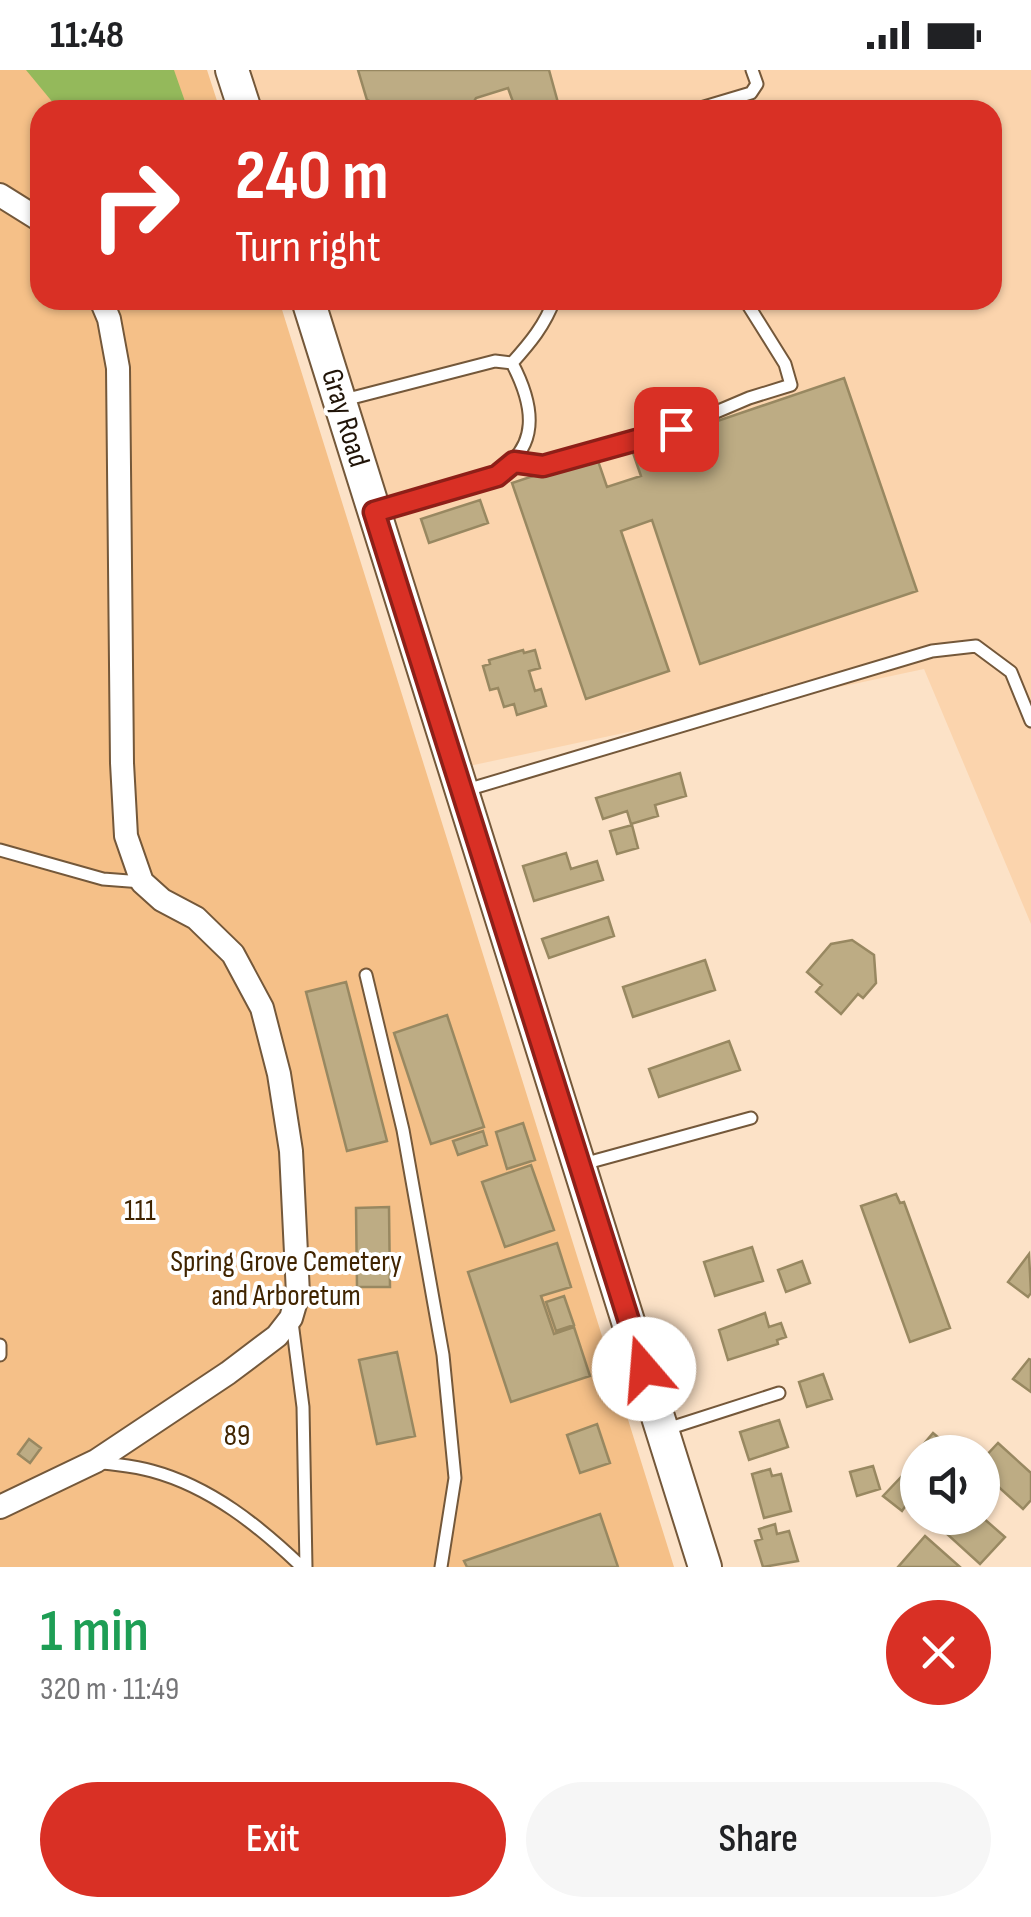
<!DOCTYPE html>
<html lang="en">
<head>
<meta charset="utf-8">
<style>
  :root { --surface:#fff; --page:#f6f6f6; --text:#202124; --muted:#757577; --accent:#d93025 }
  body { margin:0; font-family:"Sofia Sans Condensed",sans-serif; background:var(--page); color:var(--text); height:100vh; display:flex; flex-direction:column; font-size:38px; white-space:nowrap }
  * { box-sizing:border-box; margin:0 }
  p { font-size:32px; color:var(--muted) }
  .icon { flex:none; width:55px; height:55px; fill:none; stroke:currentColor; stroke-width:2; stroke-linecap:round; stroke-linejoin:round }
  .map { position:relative; height:1497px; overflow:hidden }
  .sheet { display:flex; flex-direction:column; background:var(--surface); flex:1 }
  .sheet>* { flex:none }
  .guide { position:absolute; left:30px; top:30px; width:972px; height:210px; border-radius:30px; box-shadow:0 2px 8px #0004; background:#d93025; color:#fff; overflow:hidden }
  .controls { position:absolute; left:900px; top:1365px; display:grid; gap:20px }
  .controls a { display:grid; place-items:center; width:100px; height:100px; border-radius:50%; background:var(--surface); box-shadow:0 2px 8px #0004; font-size:50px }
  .pin { position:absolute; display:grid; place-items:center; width:85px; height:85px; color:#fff; margin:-42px; border-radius:20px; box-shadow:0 5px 15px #0006 }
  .me { position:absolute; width:110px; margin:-55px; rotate:342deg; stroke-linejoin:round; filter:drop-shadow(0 0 8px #0008) }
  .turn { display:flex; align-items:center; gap:35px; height:210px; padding:0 40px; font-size:45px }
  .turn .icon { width:130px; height:130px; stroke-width:2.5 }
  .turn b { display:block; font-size:70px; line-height:85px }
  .round { display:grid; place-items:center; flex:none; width:105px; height:105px; border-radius:52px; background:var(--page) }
  .head { display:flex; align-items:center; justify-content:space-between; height:170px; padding:0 40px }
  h1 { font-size:60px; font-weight:600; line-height:75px; color:#1e9e55 }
  .cta { display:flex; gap:20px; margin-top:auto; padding:20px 40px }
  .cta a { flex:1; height:115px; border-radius:60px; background:var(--accent); color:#fff; font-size:40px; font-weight:600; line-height:115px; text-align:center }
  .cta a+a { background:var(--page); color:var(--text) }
  .status { display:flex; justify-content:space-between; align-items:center; height:70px; padding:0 50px; background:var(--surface); direction:ltr }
  .status svg { height:28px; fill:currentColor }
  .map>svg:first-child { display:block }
  .built { fill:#fbd4ad }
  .green { fill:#f5c088 }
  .water { fill:#94b95b }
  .building { fill:#bdac84; stroke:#988861; stroke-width:2.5 }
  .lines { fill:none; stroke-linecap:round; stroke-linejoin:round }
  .lane-casing { stroke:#74583a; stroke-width:15 }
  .street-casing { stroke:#74583a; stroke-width:26 }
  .secondary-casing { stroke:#74583a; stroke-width:36 }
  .lane { stroke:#fff; stroke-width:11 }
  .street { stroke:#fff; stroke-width:22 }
  .secondary { stroke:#fff; stroke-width:32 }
  .route-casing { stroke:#8d1f18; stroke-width:25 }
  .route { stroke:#d93025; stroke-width:18 }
  .labels { text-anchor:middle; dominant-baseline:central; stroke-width:8; stroke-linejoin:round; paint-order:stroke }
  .street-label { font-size:30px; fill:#201408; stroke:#fff }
  .park-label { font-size:30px; fill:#402400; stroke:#fff }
</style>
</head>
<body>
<div class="status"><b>11:48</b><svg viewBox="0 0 49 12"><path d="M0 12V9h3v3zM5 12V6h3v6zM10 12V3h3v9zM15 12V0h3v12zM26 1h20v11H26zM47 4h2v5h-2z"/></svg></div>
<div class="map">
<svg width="1031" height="1497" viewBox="0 0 1031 1497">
  <rect width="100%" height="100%" fill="#fce2c7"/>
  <path class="built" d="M232 0H1031V854L924 599 455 699 308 230H992V40H245Z"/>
  <path class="green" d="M0 0H207L220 40H40V230H279L674 1497H0Z"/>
  <path class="water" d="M26 0H174L188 40H59Z"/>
  <path class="building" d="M358 0H549L560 40H516L508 18 476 28 469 40H388L367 30Z
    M844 308 917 521 700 594 652 450 621 461 669 601 586 629 512 413 596 385 607 417 641 406 632 380Z
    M480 430 488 453 429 473 421 449Z
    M523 580 524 583 535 580 540 598 529 601 535 621 541 619 546 636 517 645 514 634 504 637 498 618 490 620 483 596 490 594 489 590Z
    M680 703 686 726 655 735 658 746 631 754 627 741 603 749 596 728Z
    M632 755 638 778 617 784 610 761Z
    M566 783 571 799 597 791 603 810 534 831 523 796Z
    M608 847 614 866 549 888 542 869Z
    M852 870 874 885 876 913 863 928 858 924 841 944 816 922 822 915 807 902 831 874Z
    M705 890 715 920 633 947 623 917Z
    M346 912 387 1071 347 1081 306 922Z
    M447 945 484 1057 431 1074 394 963Z
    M729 971 740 1000 659 1027 649 999Z
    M523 1053 535 1090 507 1099 496 1062Z
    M483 1061 487 1075 458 1085 453 1071Z
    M531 1095 554 1160 505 1177 482 1112Z
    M896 1124 900 1133 904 1132 950 1258 910 1272 861 1136Z
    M389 1137 390 1217H357L356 1138Z
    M557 1173 571 1217 541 1226 554 1264 574 1257 590 1306 511 1332 468 1202Z
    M752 1177 763 1211 715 1226 704 1192Z
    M1029 1184 1031 1223 1028 1227 1008 1212Z
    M802 1191 810 1213 786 1222 778 1200Z
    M564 1226 574 1255 556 1261 546 1232Z
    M765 1243 769 1257 781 1253 786 1267 777 1270 778 1274 728 1290 719 1260Z
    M397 1282 415 1366 377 1374 359 1290Z
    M1029 1289 1031 1290V1322L1013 1309Z
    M823 1304 832 1329 807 1337 799 1312Z
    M779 1350 788 1377 749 1390 740 1362Z
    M597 1354 610 1393 580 1403 567 1365Z
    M933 1363 952 1379 950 1382H930L922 1376Z
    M29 1369 41 1378 30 1393 18 1384Z
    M998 1373 1031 1403V1430L1023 1439 982 1402V1390Z
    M873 1396 880 1419 857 1426 850 1402Z
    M770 1399 772 1406 781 1404 791 1441 764 1448 752 1404Z
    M903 1405 918 1418 902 1441 883 1426Z
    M600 1444 618 1497H467L464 1491Z
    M982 1447 1005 1467 980 1494 936 1454 941 1448Z
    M775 1454 777 1464 789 1461 798 1491 763 1497 755 1471 762 1469 759 1459Z
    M925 1466 960 1497H898Z"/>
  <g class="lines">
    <defs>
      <path id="lane" d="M694 40 751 23 757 14 752 0
        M512 293C530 273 545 255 554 230
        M344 330 495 291 512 293C573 409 460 417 378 441
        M514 392 543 396 676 359 749 328 791 315 785 294 745 230
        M463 721 932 581 976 576 1011 602 1031 651
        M0 780 103 809 142 812
        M366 905 403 1060 443 1285 455 1408 441 1497
        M583 1094 751 1048
        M292 1252 303 1337 306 1497
        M0 1275V1285
        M667 1359 779 1323
        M98 1392C116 1395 135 1396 152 1401 211 1417 259 1456 302 1497"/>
      <path id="street" d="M0 125 40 150
        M0 1437 96 1391 228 1303 277 1266 291 1248 298 1224 291 1081 279 1004 262 938 233 884 196 848 162 830 142 812 126 766 122 693 118 298 109 249 101 230"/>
      <path id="secondary" d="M232 0 245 40
        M308 230 705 1497"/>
    </defs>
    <use href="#lane" class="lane-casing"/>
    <use href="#street" class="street-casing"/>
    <use href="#secondary" class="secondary-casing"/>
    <use href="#lane" class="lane"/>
    <use href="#street" class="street"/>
    <use href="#secondary" class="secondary"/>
  </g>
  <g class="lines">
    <defs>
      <path id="route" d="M644 1299 374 442 497 406 514 392 543 396 676 359"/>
    </defs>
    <use href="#route" class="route-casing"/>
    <use href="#route" class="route"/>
  </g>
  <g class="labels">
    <g class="street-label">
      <text transform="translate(345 348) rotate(73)">Gray Road</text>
    </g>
    <g class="park-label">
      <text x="140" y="1141">111</text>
      <text x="286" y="1192">Spring Grove Cemetery<tspan x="286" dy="34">and Arboretum</tspan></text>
      <text x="237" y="1366">89</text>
    </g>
  </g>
</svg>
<div class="controls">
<a><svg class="icon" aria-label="sound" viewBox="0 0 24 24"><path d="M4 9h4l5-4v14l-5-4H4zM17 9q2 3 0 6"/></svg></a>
</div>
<div class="pin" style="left:676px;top:359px;background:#d93025"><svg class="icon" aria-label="arrive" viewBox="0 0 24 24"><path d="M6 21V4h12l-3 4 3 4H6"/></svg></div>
<svg class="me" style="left:644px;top:1299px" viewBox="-20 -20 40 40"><circle r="19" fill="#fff"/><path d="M0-13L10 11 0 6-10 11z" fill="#d93025"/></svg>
<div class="guide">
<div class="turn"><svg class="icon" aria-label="right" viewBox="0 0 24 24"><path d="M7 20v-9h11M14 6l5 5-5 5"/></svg><div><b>240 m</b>Turn right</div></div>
</div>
</div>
<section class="sheet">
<div class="head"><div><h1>1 min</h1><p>320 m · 11:49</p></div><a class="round" style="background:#d93025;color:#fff"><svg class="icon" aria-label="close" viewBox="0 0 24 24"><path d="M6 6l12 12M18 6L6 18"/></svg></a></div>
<div class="cta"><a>Exit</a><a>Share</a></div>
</section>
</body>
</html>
